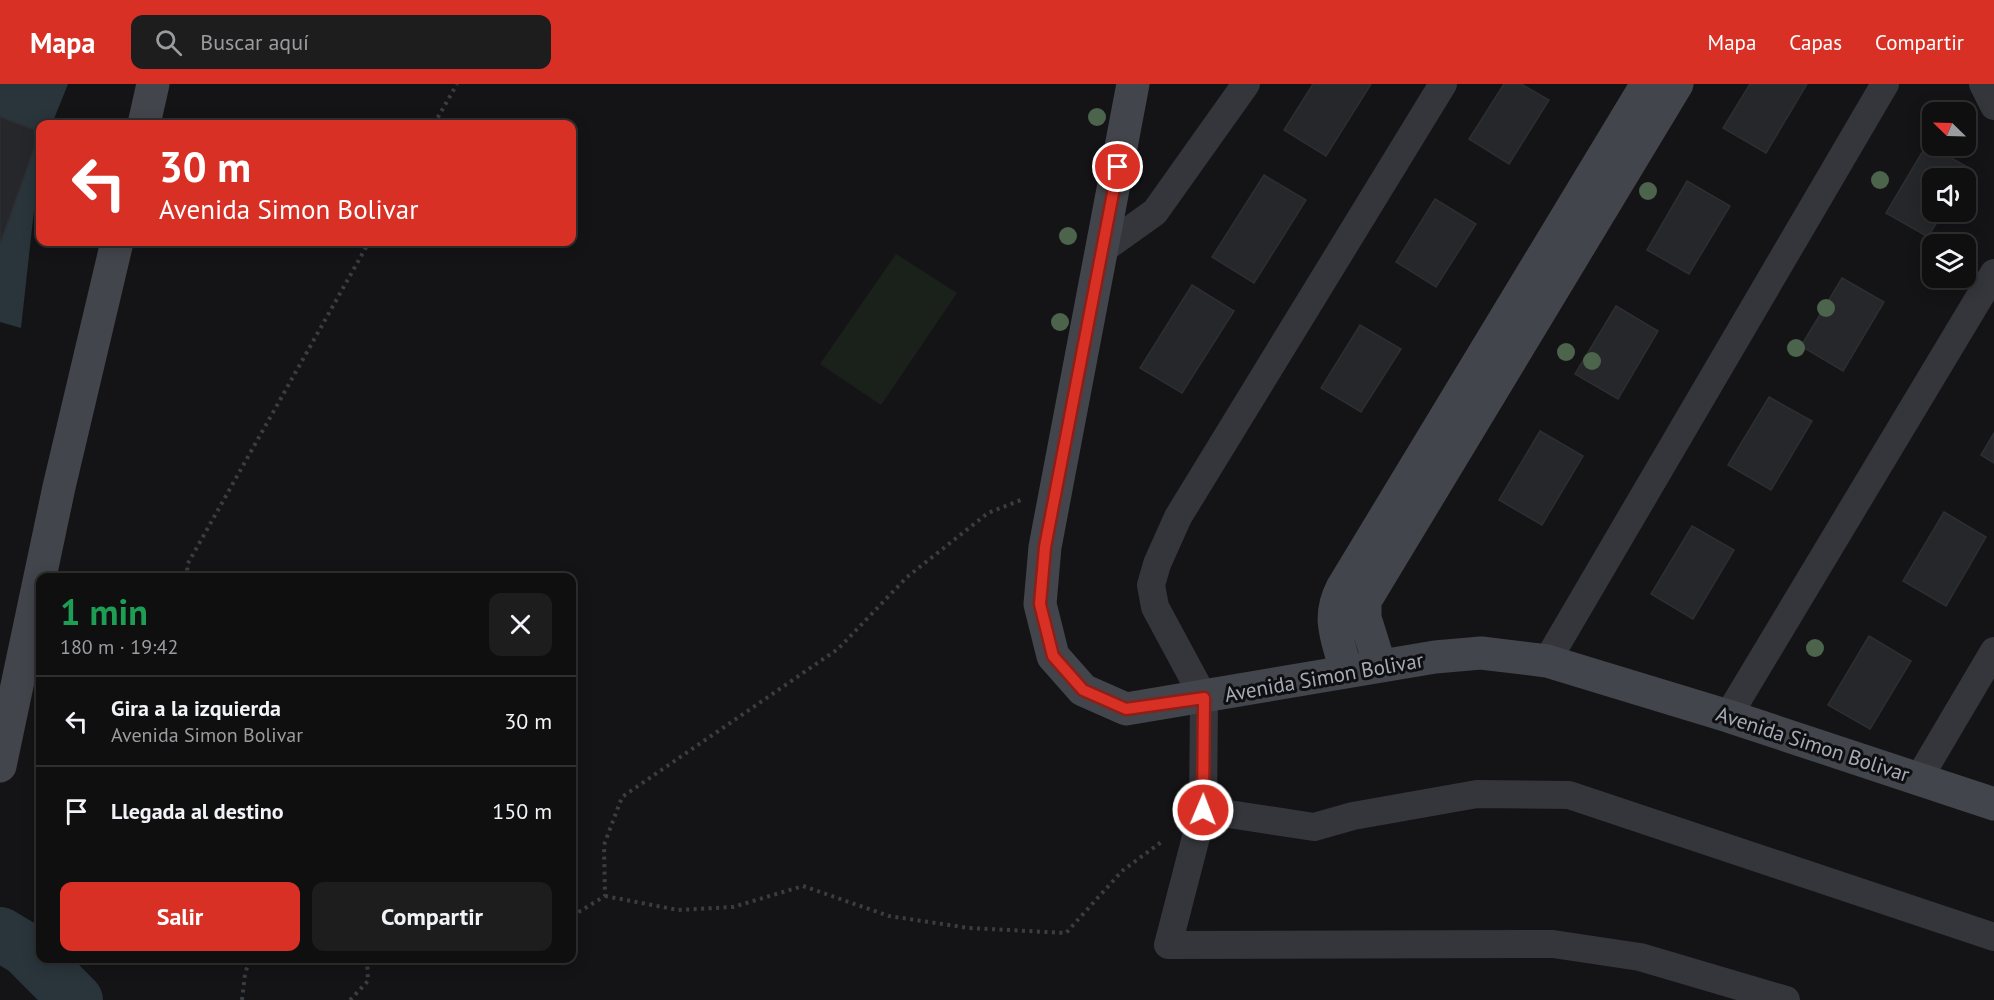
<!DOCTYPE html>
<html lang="es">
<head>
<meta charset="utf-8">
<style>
  :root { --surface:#0f0f10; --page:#1d1d1e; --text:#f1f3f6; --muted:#9b9c9f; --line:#2f2f30; --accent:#d93025 }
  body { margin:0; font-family:"PT Sans",sans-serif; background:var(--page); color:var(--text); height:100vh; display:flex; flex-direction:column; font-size:22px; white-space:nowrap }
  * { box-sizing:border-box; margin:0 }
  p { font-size:20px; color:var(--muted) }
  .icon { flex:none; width:33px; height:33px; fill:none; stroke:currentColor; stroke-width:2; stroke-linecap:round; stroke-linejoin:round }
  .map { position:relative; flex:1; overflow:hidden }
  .side { position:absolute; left:36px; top:489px; width:540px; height:390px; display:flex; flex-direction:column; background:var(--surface); border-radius:12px; box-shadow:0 3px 15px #0003,0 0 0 2px var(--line) }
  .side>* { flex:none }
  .banner { position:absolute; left:36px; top:36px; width:540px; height:126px; border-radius:12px; box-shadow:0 3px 15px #0003,0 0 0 2px var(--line); background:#d93025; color:#fff; overflow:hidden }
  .needle { width:39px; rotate:293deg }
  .buttons { position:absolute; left:1922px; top:18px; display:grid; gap:12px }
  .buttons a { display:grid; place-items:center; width:54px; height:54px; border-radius:12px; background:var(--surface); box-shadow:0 3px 15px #0003,0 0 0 2px var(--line); font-size:30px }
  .pin { position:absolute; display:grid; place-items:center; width:51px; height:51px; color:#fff; margin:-26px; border:3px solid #fff; border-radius:50%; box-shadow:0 2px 6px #0007 }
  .me { position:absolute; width:66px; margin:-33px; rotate:1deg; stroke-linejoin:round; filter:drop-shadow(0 0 4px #0008) }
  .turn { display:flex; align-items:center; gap:21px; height:126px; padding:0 24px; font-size:27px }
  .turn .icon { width:78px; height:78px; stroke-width:2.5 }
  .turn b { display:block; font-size:42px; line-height:51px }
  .round { display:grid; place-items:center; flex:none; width:63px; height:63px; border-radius:12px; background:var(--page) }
  .overview { display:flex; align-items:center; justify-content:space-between; height:102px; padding:0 24px }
  h1 { font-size:36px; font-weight:700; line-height:45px; color:#1e9e55 }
  .primary-button { display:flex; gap:12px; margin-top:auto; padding:12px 24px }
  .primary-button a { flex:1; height:69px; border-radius:12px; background:var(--accent); color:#fff; font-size:24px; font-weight:700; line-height:69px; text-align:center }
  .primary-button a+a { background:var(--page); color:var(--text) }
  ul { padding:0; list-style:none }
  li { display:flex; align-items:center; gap:18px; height:90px; padding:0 24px; border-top:2px solid var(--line) }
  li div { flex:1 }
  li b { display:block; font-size:22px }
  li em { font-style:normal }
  header { display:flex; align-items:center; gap:36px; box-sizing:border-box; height:84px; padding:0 30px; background:var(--accent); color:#fff }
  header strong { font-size:28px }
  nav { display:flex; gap:33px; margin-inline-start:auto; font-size:21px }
  .search { width:420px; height:54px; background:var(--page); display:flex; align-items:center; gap:15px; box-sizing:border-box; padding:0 21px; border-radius:12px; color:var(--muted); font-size:22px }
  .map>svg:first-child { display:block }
  .green { fill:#19211a }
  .water { fill:#29343b }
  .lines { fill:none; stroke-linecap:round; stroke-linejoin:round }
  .river { stroke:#29343b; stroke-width:54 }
  .building { fill:#26272a; stroke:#2d2e32; stroke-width:1.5 }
  .path { stroke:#3a3d42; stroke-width:4; stroke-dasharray:3 4.5; stroke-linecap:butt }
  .street { stroke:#34363b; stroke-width:28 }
  .secondary { stroke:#42454b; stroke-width:33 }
  .tree { fill:#4c634c }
  .route-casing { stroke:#8d1f18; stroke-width:15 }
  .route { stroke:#d93025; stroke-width:10 }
  .labels { text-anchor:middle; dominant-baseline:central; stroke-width:6; stroke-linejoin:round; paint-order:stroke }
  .street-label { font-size:21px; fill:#a4abb7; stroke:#0f0f11 }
</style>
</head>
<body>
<header>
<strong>Mapa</strong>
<div class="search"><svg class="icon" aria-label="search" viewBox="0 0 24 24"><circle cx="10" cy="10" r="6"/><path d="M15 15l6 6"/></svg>Buscar aquí</div>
<nav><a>Mapa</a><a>Capas</a><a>Compartir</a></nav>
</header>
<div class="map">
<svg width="1994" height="916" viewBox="0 0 1994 916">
  <rect width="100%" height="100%" fill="#141416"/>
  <path class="green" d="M896 170 957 209 881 321 820 280Z"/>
  <path class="water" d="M0 0H68L52 40H40V72L21 244 0 238Z"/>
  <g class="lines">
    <path class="river" d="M0 850 25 865 76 916"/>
  </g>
  <path class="building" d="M1313 0H1371L1326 72 1284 46Z
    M1504 0H1521L1549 16 1509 80 1469 55Z
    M1750 0H1807L1766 69 1723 44Z
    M0 33 40 48 0 160Z
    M1927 60 1969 84 1963 94H1932V128H1943L1928 153 1886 129Z
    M1264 91 1306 116 1254 199 1212 173Z
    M1687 97 1730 122 1689 190 1647 166Z
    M1435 115 1476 140 1436 203 1396 178Z
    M1842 194 1884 218 1843 287 1801 262Z
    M1192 201 1234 227 1182 309 1140 284Z
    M1616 222 1658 247 1618 315 1575 290Z
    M1360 241 1401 265 1361 328 1321 304Z
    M1769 313 1812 337 1771 406 1728 381Z
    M1540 347 1583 372 1542 441 1499 416Z
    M1994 349V379L1981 371Z
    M1944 428 1986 453 1946 522 1903 497Z
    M1692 442 1734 466 1693 535 1651 510Z
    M1869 552 1911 577 1870 645 1828 621Z"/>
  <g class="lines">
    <path class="path" d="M434 40 457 0
      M188 494 187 481 369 158
      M605 812 678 826 733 823 803 802 889 832 969 844 1066 849 1122 787 1164 756
      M572 832 605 812 604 761 622 713 838 565 907 493 988 429 1021 416
      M242 916 245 890 250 874
      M350 916 368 897 367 874"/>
    <path class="street" d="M1443 0 1178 433 1157 480 1151 501 1155 523 1204 614 1203 726 1314 743 1353 732 1477 710 1569 711 1994 853
      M1983 0 1994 22
      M1102 166 1155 128 1246 0
      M1547 577 1885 0
      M1728 632 1994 189
      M1919 694 1994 567
      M1203 726 1168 861 1553 860 1640 873 1786 916"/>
    <path class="secondary" d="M1133 0 1045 463 1040 520 1053 572 1083 606 1126 625 1435 573 1481 569 1547 577 1728 632 1994 720
      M144 40 153 0
      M1380 582 1365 534V517L1677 0
      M1346 587C1338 555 1326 535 1342 504L1647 0
      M0 682 59 403 117 158"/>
  </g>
  <g class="tree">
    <circle cx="1097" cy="33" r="9"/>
    <circle cx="1880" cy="96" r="9"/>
    <circle cx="1648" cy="107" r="9"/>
    <circle cx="1068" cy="152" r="9"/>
    <circle cx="1826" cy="224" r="9"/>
    <circle cx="1060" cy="238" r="9"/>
    <circle cx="1796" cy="264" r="9"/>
    <circle cx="1566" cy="268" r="9"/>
    <circle cx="1592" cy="277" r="9"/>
    <circle cx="1815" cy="564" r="9"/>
  </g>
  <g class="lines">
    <defs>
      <path id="route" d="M1118 83 1045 463 1040 520 1053 572 1083 606 1126 625 1204 614 1203 726"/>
    </defs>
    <use href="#route" class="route-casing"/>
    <use href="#route" class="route"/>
  </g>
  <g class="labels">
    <g class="street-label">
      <text transform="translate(1324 593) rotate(-10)">Avenida Simon Bolivar</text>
      <text transform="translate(1813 660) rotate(18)">Avenida Simon Bolivar</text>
    </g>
  </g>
</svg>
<div class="buttons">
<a><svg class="needle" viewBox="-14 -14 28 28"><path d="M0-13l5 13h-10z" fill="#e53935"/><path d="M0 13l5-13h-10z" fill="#9b9c9f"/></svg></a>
<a><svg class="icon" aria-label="sound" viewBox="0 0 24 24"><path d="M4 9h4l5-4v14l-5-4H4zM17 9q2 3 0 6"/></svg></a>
<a><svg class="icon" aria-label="layers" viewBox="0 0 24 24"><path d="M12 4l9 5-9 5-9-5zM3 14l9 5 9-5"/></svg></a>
</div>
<div class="pin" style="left:1118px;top:83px;background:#d93025"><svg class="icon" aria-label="arrive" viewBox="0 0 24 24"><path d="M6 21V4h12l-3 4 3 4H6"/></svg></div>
<svg class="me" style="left:1203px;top:726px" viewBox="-20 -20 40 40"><circle r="17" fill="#d93025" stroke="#fff" stroke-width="3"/><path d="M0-11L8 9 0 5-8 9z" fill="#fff"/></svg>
<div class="banner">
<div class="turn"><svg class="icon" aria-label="left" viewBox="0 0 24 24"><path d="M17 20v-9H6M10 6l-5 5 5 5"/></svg><div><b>30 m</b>Avenida Simon Bolivar</div></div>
</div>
<section class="side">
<div class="overview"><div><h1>1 min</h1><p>180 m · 19:42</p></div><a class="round"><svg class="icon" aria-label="close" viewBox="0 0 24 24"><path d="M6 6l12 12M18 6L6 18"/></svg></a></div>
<ul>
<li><svg class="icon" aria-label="left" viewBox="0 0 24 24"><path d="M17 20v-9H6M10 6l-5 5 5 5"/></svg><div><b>Gira a la izquierda</b><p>Avenida Simon Bolivar</p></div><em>30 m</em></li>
<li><svg class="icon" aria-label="arrive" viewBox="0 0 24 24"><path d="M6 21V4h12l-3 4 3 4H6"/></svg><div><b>Llegada al destino</b></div><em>150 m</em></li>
</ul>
<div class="primary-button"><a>Salir</a><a>Compartir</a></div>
</section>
</div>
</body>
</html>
